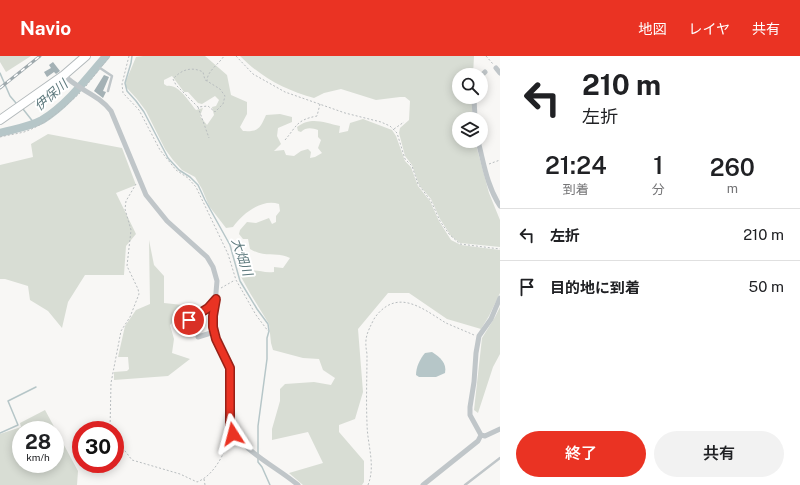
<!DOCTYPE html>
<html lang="ja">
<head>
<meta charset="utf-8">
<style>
  :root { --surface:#fff; --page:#f2f2f2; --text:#202124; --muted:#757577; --line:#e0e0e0; --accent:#ea3323 }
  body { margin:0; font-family:"Public Sans","Noto Sans JP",sans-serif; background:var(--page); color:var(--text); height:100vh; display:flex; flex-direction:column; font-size:15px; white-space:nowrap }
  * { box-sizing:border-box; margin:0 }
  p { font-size:13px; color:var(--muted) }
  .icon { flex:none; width:22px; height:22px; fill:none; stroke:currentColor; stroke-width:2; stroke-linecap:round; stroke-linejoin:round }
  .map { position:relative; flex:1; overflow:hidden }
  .details { display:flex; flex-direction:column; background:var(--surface); width:300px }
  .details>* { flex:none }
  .hud { background:#fff; color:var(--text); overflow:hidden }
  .tools { position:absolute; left:452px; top:12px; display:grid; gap:8px }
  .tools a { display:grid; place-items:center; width:36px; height:36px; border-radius:50%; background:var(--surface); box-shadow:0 2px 10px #0003; font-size:20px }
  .speed { position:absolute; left:12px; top:365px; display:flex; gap:8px; font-size:20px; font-weight:700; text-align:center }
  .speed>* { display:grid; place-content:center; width:52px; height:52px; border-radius:50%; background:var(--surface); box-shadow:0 2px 10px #0003; line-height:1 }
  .speed small { font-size:10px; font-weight:400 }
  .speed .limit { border:6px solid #d22; background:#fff; color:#111 }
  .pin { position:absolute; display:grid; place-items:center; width:34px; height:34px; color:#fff; margin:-17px; border:2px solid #fff; border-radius:50%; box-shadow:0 1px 4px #0007 }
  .me { position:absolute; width:44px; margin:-22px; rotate:351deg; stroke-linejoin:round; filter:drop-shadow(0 0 3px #0008) }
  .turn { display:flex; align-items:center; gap:14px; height:84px; padding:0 16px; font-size:18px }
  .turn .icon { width:52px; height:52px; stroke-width:2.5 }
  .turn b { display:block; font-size:28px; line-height:34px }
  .eta { display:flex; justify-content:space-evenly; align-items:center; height:68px; text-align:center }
  .eta b { font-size:24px; font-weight:600; line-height:28px }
  .cta { display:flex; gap:8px; margin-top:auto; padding:8px 16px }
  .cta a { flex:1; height:46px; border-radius:24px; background:var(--accent); color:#fff; font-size:16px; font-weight:600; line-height:46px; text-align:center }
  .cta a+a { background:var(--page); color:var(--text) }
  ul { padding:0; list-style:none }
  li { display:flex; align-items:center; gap:12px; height:52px; padding:0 16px; border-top:1px solid var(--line) }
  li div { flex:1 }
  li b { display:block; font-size:15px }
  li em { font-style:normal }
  header { display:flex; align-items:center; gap:24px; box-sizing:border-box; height:56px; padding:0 20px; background:var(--accent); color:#fff }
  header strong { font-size:19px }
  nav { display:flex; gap:22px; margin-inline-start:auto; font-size:14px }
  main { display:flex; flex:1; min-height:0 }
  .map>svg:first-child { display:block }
  .green { fill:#d8ddd4; fill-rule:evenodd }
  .water { fill:#b6c6c8 }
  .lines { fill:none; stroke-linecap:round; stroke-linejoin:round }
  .stream { stroke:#b6c6c8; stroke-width:1.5 }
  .river { stroke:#b6c6c8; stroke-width:8 }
  .building { fill:#a4b1b5 }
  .trunk-casing { stroke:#b3b9bb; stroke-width:10 }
  .path { stroke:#b8bdbf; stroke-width:1; stroke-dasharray:2 2; stroke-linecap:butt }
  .service { stroke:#c0c6c9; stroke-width:2.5 }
  .minor { stroke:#c0c6c9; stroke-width:5 }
  .trunk { stroke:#fff; stroke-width:8 }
  .rail-casing { stroke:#9fa9ad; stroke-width:3 }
  .rail { stroke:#fff; stroke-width:1.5; stroke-dasharray:4.5; stroke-linecap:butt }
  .route-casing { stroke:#982117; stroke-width:10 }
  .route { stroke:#ea3323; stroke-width:7 }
  .labels { text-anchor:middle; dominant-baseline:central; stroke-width:4; stroke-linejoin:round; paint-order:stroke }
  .water-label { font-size:13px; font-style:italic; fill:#5c787c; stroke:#fff }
</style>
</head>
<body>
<header>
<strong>Navio</strong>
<nav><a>地図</a><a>レイヤ</a><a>共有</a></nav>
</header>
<main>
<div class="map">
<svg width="500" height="429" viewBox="0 0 500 429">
  <rect width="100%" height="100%" fill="#f8f7f5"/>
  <path class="green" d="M0 0H31L6 16 0 6Z
    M143 0H205L227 19 231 39 247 46V58L240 71 243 75C259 76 260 72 266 59L280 58 292 61V66L278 72 277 80 281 88 274 95 284 94 286 99 294 100 301 95 308 93 311 96 310 102 315 101 322 97 318 92 321 84 318 81V74C312 72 306 71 301 76L298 75 297 71C312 60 324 67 340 70L339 77 348 75 350 67 363 63 392 74 396 80 405 105 411 111 418 130 430 145 439 165 451 184 461 189 500 194V237L489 260 481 273 447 263 409 237H388L358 273 363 336 355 363 339 369V376L364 405V426L362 429H303L289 417 323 407 308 376 272 384V373L280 345V333L285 328 314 326 331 329 335 322 323 314 319 303 303 302 273 294 271 287 269 268 250 237 240 219C255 210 260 218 274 216V211L283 212 290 202C276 195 267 203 250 193L248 183H243L239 178 240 174 247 166 256 167 269 162 272 168 276 166V160L280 155 279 148C262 142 242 158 233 171L226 172 209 150 202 133 195 121 182 114 173 104 165 93 146 55 137 43 126 31V25L136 1ZM172 20 184 36H188L198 47 202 48 215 40 219 44 216 50 212 51 214 59 207 69 200 60 203 52 196 54C189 46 179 28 167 30L164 28V24Z
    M240 0H474L473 19H459V41H472V63H459V85H475L489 137 500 164V191L460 187 451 180 440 163 431 143 419 129 412 109 405 100 399 77 400 72 409 64 410 45 405 41H400L376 44 341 33 324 37 314 42C285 34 262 22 240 0Z
    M48 78 122 92 136 129 116 137 136 178 126 190 124 219H85L68 246 62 272 48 255 30 244 28 230 5 223H0V109L33 101 31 88Z
    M149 184 154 209 164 220V247L192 250 195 257 182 258 170 269 174 283 172 297 190 303 168 320 114 324V316L127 315 129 313 128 301H118L125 270 136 254 150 248Z
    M500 251V298L493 311 478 357 474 354 482 282 495 261Z
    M45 354 78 415 77 429H0V378L21 371 20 367ZM21 374H55V408H21Z"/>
  <path class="water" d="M432 296C440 301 447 307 445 317L436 321H419L416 319C416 311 420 303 425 297Z"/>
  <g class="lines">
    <path class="stream" d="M132 0 131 7 125 27 127 35 136 45 144 56 168 102 179 114 190 121 198 129 205 144 230 189 240 225 257 253 268 268 269 275 267 282V303L258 370V398
      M0 17 10 40 16 47
      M23 53 34 67
      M0 377 18 369 8 345 36 331
      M258 402V406L262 411 270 429"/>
    <path class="river" d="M0 77C14 73 29 71 42 64 67 49 87 22 106 0"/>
  </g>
  <path class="building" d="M53 6 60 15 56 18 54 16 47 21 44 16 51 12 49 9Z
    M104 19 109 21 103 35 106 36 103 42 94 35Z"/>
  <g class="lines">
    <defs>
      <path id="trunk" d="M0 64 64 19 86 0"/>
    </defs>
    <use href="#trunk" class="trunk-casing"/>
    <path class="path" d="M129 0 122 28 123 37 139 54 160 94 176 114 188 122 196 131 228 198 236 224 256 259 268 275
      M236 0 253 18 285 36 345 57 381 66 390 70 397 77 405 103 412 110 418 128 431 145 440 165 449 178 460 188 500 193
      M486 0 493 8
      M102 10 110 0
      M207 25 205 24 203 16C191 10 181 14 173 23L176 29 198 51 208 50 215 56 223 48 225 40 220 33 207 25C207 15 219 8 224 0
      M86 30 98 15
      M198 51 209 82
      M394 73 404 66
      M0 81C8 79 16 78 24 76 47 68 63 52 80 37
      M285 84C297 70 296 64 317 60L320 48
      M489 108 500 104
      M221 232 235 224
      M110 374 111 327 121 275 130 261 139 238 138 233 127 210 131 174 125 153 126 145 136 128
      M115 382 132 404 180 418 197 426C215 419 223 398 231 382
      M204 423 205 429
      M368 429C376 409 367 388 367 367 366 344 367 321 367 298 364 282 367 277 374 263 377 258 382 253 387 250 407 238 429 257 446 267 455 271 465 275 474 279"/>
    <path class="service" d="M100 12 112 20 108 35
      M465 429 500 402"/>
    <path class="minor" d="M496 12 500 17
      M64 19C78 34 98 38 111 55L146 139 167 165 207 201 213 211 217 225 213 271 216 283 230 312V369C240 394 277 411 298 429
      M481 20 485 16
      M474 41 475 63
      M478 85C484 108 487 130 500 150
      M189 264 207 251 215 244
      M198 281 214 276
      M481 379 470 359V351L474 326 476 297 479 280 491 263 500 242
      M481 379 485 380 500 373
      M423 429 478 385 481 379"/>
    <use href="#trunk" class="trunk"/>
    <defs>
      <path id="rail" d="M0 32 40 0"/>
    </defs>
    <use href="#rail" class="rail-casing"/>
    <use href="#rail" class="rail"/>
  </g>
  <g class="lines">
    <defs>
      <path id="route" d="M189 264 208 252 216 243 213 260V271L216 283 230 312V369L233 378"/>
    </defs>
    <use href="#route" class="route-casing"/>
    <use href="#route" class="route"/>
  </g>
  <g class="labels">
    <g class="water-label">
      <text transform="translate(51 39) rotate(-41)">伊保川</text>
      <text transform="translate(242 201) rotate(71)">大畑川</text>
    </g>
  </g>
</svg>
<div class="tools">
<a><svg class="icon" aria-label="search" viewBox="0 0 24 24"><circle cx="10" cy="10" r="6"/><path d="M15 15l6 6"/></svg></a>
<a><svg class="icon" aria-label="layers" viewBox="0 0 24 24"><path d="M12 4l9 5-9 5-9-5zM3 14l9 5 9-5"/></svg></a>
</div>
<div class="speed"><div>28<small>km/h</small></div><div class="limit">30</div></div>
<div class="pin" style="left:189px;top:264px;background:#d93025"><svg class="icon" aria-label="arrive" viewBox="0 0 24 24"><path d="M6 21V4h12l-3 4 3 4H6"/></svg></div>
<svg class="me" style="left:233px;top:378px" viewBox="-20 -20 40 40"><path d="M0-17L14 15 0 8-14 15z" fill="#ea3323" stroke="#fff" stroke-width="4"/></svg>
</div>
<section class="details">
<div class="hud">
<div class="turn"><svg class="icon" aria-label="left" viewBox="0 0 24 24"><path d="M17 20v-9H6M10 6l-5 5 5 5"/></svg><div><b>210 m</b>左折</div></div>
</div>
<div class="eta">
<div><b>21:24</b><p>到着</p></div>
<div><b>1</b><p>分</p></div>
<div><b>260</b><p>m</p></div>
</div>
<ul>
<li><svg class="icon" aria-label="left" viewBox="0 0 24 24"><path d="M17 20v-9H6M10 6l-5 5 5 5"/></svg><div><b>左折</b></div><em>210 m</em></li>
<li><svg class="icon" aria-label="arrive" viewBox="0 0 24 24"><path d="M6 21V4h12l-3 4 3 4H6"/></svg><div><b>目的地に到着</b></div><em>50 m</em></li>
</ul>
<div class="cta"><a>終了</a><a>共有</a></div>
</section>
</main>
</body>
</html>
